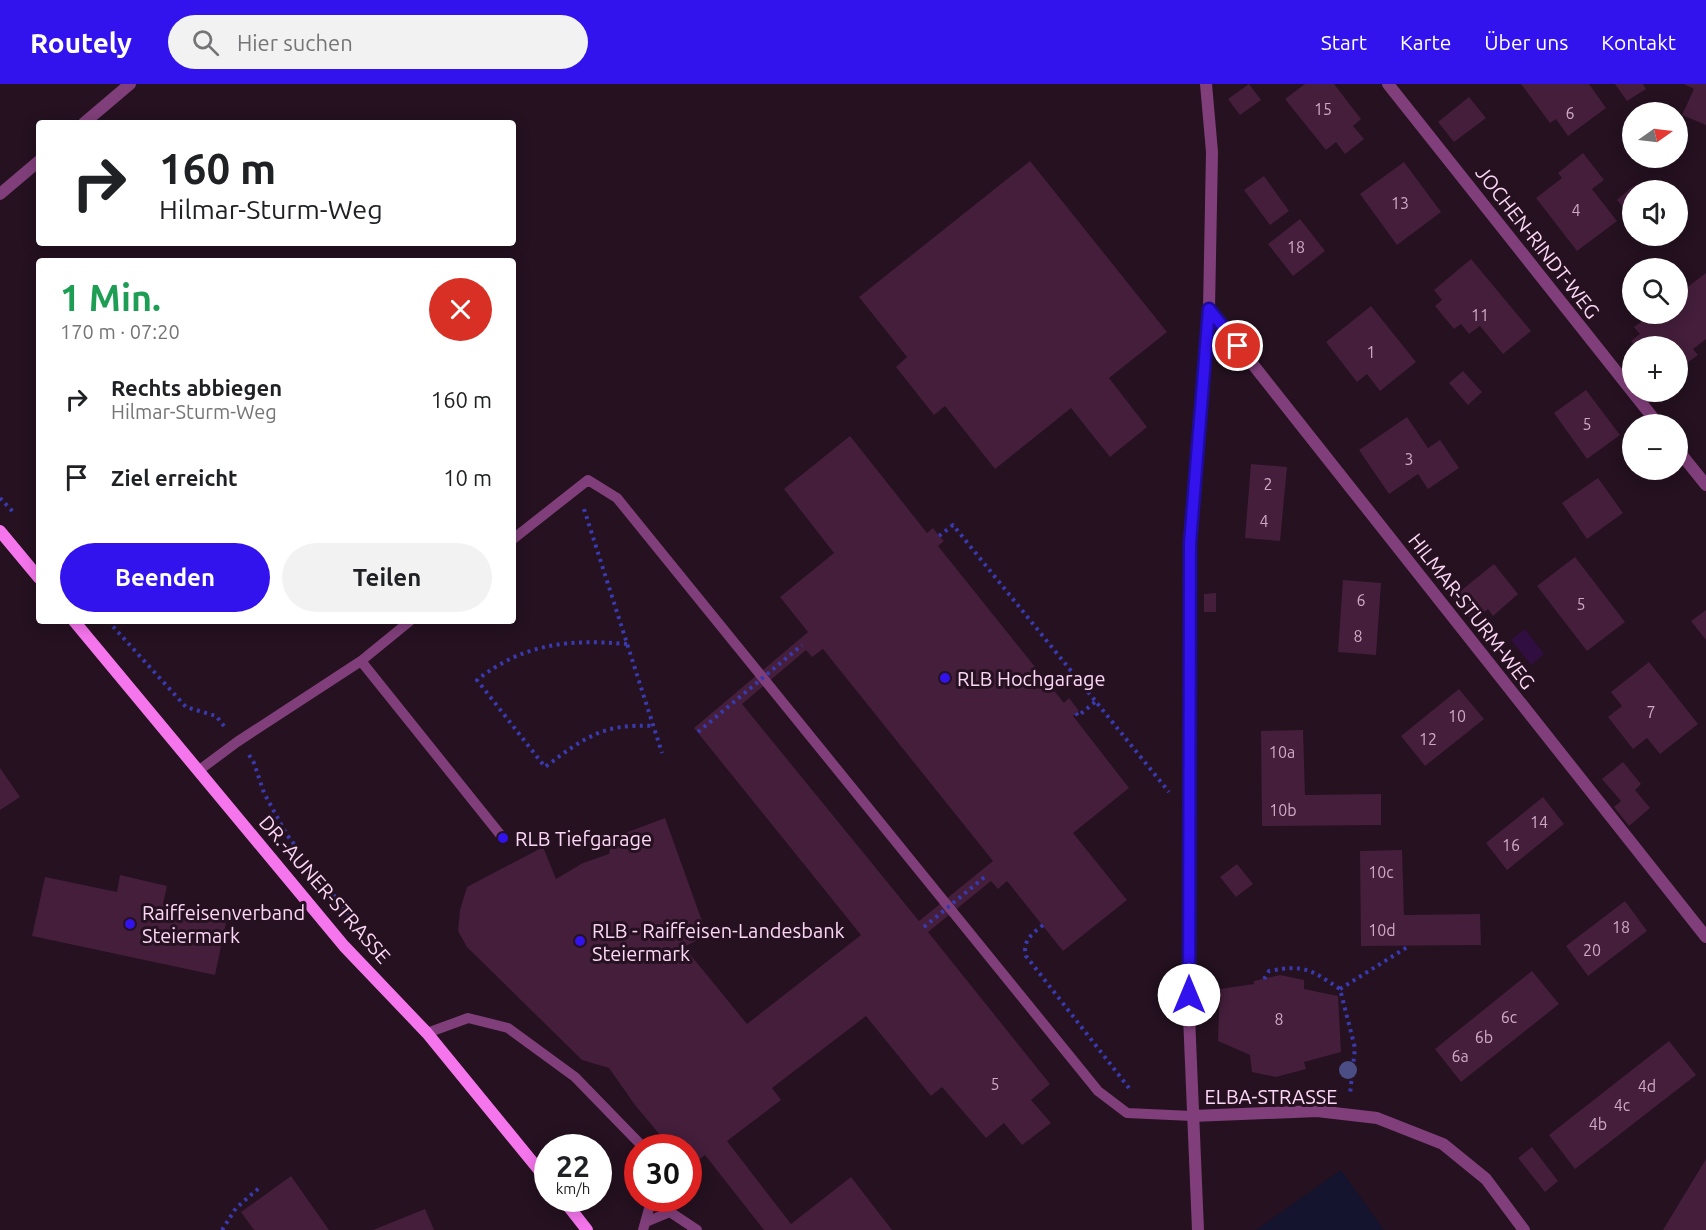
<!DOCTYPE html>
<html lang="de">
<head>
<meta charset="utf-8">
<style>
  :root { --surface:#fff; --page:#f2f2f2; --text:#202124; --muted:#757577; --accent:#3212ed }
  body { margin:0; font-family:Ubuntu,sans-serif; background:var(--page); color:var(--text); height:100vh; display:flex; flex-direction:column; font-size:22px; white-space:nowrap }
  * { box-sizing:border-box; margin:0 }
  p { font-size:20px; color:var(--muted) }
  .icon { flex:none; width:33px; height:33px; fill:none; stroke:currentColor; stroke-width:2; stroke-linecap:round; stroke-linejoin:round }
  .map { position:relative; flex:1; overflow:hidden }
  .panel { position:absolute; left:36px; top:174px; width:480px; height:366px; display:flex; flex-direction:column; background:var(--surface); border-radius:6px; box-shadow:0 3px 15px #0003 }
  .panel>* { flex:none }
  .guide { position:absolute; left:36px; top:36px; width:480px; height:126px; border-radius:6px; box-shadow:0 3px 15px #0003; background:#fff; color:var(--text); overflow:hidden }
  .needle { width:39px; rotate:76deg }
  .fabs { position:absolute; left:1622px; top:18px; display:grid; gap:12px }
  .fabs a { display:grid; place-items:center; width:66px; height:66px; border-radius:50%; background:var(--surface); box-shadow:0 3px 15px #0003; font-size:30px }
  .speed { position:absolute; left:534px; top:1050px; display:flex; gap:12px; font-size:30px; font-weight:700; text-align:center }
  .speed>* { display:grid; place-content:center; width:78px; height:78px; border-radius:50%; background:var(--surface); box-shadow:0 3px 15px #0003; line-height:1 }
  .speed small { font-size:15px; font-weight:400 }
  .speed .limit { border:9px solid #d22; background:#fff; color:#111 }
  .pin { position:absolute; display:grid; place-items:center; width:51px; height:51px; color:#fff; margin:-26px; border:3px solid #fff; border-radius:50%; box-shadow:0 2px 6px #0007 }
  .me { position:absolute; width:66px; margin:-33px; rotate:0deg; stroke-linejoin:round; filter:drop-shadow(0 0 4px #0008) }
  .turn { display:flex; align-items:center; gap:21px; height:126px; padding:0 24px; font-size:27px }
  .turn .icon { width:78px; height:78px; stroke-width:2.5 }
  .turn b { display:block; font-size:42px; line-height:51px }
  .round { display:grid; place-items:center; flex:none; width:63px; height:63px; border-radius:32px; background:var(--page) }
  .summary { display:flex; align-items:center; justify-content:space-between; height:102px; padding:0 24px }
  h1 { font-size:36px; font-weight:700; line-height:45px; color:#1e9e55 }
  .button { display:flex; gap:12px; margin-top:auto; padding:12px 24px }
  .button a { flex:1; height:69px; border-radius:36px; background:var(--accent); color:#fff; font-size:24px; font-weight:700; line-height:69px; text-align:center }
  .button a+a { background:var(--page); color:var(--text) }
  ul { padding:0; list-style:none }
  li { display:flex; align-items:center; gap:18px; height:78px; padding:0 24px }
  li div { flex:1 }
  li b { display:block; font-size:22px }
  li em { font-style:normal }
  header { display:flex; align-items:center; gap:36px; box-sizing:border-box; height:84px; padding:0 30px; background:var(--accent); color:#fff }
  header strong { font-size:28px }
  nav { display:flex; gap:33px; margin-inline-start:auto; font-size:21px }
  .search { width:420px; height:54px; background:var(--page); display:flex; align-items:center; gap:15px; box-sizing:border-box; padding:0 21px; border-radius:33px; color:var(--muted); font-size:22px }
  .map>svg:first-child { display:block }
  .green { fill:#14142e }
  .water { fill:#300e40 }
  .building { fill:#441e3b; fill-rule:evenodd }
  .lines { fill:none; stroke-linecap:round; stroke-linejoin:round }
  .path { stroke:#393aaf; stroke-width:4; stroke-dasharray:3 4.5; stroke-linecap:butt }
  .lane { stroke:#803f7a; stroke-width:10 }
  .street { stroke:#803f7a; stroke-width:12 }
  .secondary { stroke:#f575ec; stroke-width:12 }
  .path-bridge { stroke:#393aaf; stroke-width:4; stroke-dasharray:3 4.5; stroke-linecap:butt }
  .tree { fill:#4a4e85 }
  .route-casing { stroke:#200c9a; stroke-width:15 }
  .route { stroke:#3212ed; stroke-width:10 }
  .poi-dot { fill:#3212ed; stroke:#251120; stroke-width:2 }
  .labels { text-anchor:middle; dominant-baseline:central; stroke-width:6; stroke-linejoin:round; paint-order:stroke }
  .number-label { font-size:16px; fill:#cea9c7 }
  .street-label { font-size:20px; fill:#fcd7f6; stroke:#251120 }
  .poi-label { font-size:20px; fill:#fcd7f6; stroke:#251120; text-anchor:start }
</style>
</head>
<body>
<header>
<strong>Routely</strong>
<div class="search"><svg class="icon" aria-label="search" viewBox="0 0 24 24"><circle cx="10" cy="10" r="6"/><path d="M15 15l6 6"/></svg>Hier suchen</div>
<nav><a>Start</a><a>Karte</a><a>Über uns</a><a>Kontakt</a></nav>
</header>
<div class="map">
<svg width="1706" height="1146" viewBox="0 0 1706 1146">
  <rect width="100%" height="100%" fill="#251120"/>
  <path class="green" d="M1341 1086 1384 1146H1256Z"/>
  <path class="water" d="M1525 545 1544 570 1531 581 1511 556Z"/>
  <path class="building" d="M1249 0 1261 16 1240 31 1228 15Z
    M1305 0H1334L1361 35 1353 42 1364 55 1345 70 1336 58 1326 66 1285 15Z
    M1521 0H1589L1606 24 1568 52 1556 35 1550 39Z
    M1615 0H1643L1646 5 1627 17Z
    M1684 0H1706V41L1682 31 1694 5Z
    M1469 13 1486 34 1454 58 1438 38Z
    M1583 69 1604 96 1592 105 1617 137 1577 167 1536 114 1562 94 1558 89Z
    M1030 77 1167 248 1109 294 1147 343 1110 373 1071 324 995 385 945 322 934 331 896 283 907 273 859 213Z
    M1404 78 1441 128 1397 161 1360 110Z
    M1264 92 1289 127 1270 141 1244 106Z
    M1633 102 1638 106H1632V134L1617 116Z
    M1300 135 1325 167 1293 192 1268 160Z
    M1471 175 1531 247 1503 270 1480 242 1469 250 1461 240 1454 245 1435 222 1442 216 1434 206Z
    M1706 189V255L1693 265 1698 271 1677 286V262H1635L1631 257 1640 250 1634 243 1652 230H1677V211Z
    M1371 222 1416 278 1380 307 1367 290 1357 298 1326 258Z
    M1463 287 1482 308 1468 321 1449 299Z
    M1586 306 1620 351 1587 375 1554 329Z
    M1407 333 1428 364 1440 356 1459 384 1428 405 1418 390 1389 410 1359 366Z
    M850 352 927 449 933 444 939 452 944 457 938 462 1064 619 1069 614 1079 627 1073 632 1129 704 1073 749 1127 816 1063 867 1007 797 998 805 991 797 928 848 1050 1000 1031 1016 1051 1039 1022 1061 1004 1039 986 1054 942 1003 931 1012 866 932 772 1004 781 1016 727 1057 791 1140 851 1093 892 1146H764L705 1071 688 1084V1064H671L635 1021 609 984 582 976 467 863 458 847 460 826 467 803 543 763 556 795 583 779 609 770 612 754 665 734 707 851 684 863 747 940 861 851 694 644 808 548 780 513 834 469 784 405ZM823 565 993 777 919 837 742 620 806 566 812 573Z
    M1251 380 1287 383 1280 457 1245 454Z
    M1598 394 1623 429 1587 455 1562 419Z
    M1575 473 1625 538 1587 567 1537 502Z
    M1494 480 1518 510 1493 532 1488 525 1473 538 1453 513Z
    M1343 496 1381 499 1376 571 1338 568Z
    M1216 509V528H1204V510Z
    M1706 526V556L1691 537Z
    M1649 578 1698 640 1660 670 1647 654 1633 665 1608 633 1622 622 1611 608Z
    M1459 605 1484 635 1425 682 1401 652Z
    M1303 646 1305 711 1381 710V741L1262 742 1261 647Z
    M1623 678 1641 700 1635 706 1650 724 1629 742 1614 723 1621 717 1602 695Z
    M0 684 20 713 0 726Z
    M1543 713 1564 740 1507 786 1486 759Z
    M1402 766 1404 831 1480 830 1481 861 1361 862 1360 767Z
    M1237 780 1253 800 1236 813 1220 793Z
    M120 791 167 802 163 820 201 828 202 823 228 829 215 891 32 852 45 793 117 808Z
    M1625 817 1647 847 1588 892 1566 862Z
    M1532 887 1559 920 1461 998 1435 965Z
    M1280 891 1304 896V905L1338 912 1341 968 1304 978 1306 985 1276 993 1252 988 1250 971 1218 957 1220 905 1254 900V897Z
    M1669 957 1696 991 1575 1085 1549 1051Z
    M1532 1063 1558 1097 1545 1108 1518 1074Z
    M1706 1075V1146H1663Z
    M291 1092 329 1146H254L241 1128Z
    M425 1125 434 1146H373Z"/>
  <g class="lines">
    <path class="path" d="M0 414 15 430
      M584 425 662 669
      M939 452 953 441 1169 708
      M108 537 186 623 216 632 224 642
      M627 560C569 555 524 559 477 596L545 683C584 654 603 639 654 642
      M1076 629 1078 632 1095 618
      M249 671 254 679 264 709 287 751 364 850
      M1043 841C1032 850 1022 857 1026 872L1129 1004
      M1264 895 1269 887C1305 880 1311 886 1340 905L1355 964 1350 1010
      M1340 905 1409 862
      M222 1146 236 1124 259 1104"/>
    <path class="lane" d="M513 455 588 396 617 414 1098 1007 1127 1029 1192 1032
      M361 577 503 754
      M198 687 237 658 361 577 410 537
      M427 949 468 934 508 944 575 993 644 1064
      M646 1138 670 1128 697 1146
      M643 1146 652 1114"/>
    <path class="street" d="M1388 0 1658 340
      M84 39 130 0
      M0 110 39 77
      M1209 225 1706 853
      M1677 365 1706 401
      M1192 1032 1317 1027 1377 1034 1443 1060 1486 1095 1524 1146
      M1198 1146 1189 932V459L1209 225 1212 68 1206 0"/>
    <path class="secondary" d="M0 447 39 494
      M74 537 344 862 427 949 548 1097
      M562 1114 587 1146"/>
    <path class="path-bridge" d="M698 648 802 561
      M924 843 987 791"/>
  </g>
  <circle class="tree" cx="1348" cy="986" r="9"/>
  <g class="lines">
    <defs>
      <path id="route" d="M1189 911 1190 459 1209 225 1238 262"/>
    </defs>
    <use href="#route" class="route-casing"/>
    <use href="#route" class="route"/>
  </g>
  <g class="poi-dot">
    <circle cx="945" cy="594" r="6"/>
    <circle cx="503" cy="754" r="6"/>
    <circle cx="130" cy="840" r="6"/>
    <circle cx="580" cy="857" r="6"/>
  </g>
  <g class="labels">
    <g class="number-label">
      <text x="1323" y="25">15</text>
      <text x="1570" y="29">6</text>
      <text x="1400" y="119">13</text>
      <text x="1576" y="126">4</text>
      <text x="1296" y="163">18</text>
      <text x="1480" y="231">11</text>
      <text x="1371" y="268">1</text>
      <text x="1587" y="340">5</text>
      <text x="1409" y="375">3</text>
      <text x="1268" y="400">2</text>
      <text x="1264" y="437">4</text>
      <text x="1361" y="516">6</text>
      <text x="1581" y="520">5</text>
      <text x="1358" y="552">8</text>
      <text x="1651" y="628">7</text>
      <text x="1457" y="632">10</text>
      <text x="1428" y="655">12</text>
      <text x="1282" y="668">10a</text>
      <text x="1283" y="726">10b</text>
      <text x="1539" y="738">14</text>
      <text x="1511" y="761">16</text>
      <text x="1381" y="788">10c</text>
      <text x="1621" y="843">18</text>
      <text x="1382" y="846">10d</text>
      <text x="1592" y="866">20</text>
      <text x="1509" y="933">6c</text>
      <text x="1279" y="935">8</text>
      <text x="1484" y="953">6b</text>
      <text x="1460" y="972">6a</text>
      <text x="995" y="1000">5</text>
      <text x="1647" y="1002">4d</text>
      <text x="1622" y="1021">4c</text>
      <text x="1598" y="1040">4b</text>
    </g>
    <g class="street-label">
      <text transform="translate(1538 158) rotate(52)">JOCHEN-RINDT-WEG</text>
      <text transform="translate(1472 527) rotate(52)">HILMAR-STURM-WEG</text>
      <text transform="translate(325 805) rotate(49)">DR.-AUNER-STRASSE</text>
      <text x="1271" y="1012">ELBA-STRASSE</text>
    </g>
    <g class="poi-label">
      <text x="957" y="594">RLB Hochgarage</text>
      <text x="515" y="754">RLB Tiefgarage</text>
      <text x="142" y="828">Raiffeisenverband<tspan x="142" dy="23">Steiermark</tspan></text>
      <text x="592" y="846">RLB - Raiffeisen-Landesbank<tspan x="592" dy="23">Steiermark</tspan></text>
    </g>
  </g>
</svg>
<div class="fabs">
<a><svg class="needle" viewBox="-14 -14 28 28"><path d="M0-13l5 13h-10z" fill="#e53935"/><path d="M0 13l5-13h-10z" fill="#757577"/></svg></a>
<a><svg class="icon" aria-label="sound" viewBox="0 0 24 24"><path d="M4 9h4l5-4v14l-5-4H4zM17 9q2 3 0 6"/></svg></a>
<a><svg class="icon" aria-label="search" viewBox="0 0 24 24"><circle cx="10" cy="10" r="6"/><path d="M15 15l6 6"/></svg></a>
<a>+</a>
<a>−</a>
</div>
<div class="speed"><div>22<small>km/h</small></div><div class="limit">30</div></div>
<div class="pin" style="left:1238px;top:262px;background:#d93025"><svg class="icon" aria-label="arrive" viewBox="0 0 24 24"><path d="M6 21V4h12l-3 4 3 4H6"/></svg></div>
<svg class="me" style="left:1189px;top:911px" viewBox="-20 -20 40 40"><circle r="19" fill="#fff"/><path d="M0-13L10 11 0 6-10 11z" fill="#3212ed"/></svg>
<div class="guide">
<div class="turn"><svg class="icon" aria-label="right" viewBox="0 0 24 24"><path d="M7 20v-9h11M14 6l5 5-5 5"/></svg><div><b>160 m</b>Hilmar-Sturm-Weg</div></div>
</div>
<section class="panel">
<div class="summary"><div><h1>1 Min.</h1><p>170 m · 07:20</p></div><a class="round" style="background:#d93025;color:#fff"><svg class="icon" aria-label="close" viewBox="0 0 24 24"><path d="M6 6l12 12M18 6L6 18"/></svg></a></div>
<ul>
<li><svg class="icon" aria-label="right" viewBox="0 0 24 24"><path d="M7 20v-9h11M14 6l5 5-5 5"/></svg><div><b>Rechts abbiegen</b><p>Hilmar-Sturm-Weg</p></div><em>160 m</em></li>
<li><svg class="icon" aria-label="arrive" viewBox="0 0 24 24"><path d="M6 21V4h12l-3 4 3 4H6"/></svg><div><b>Ziel erreicht</b></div><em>10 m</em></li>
</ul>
<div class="button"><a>Beenden</a><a>Teilen</a></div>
</section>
</div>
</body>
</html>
